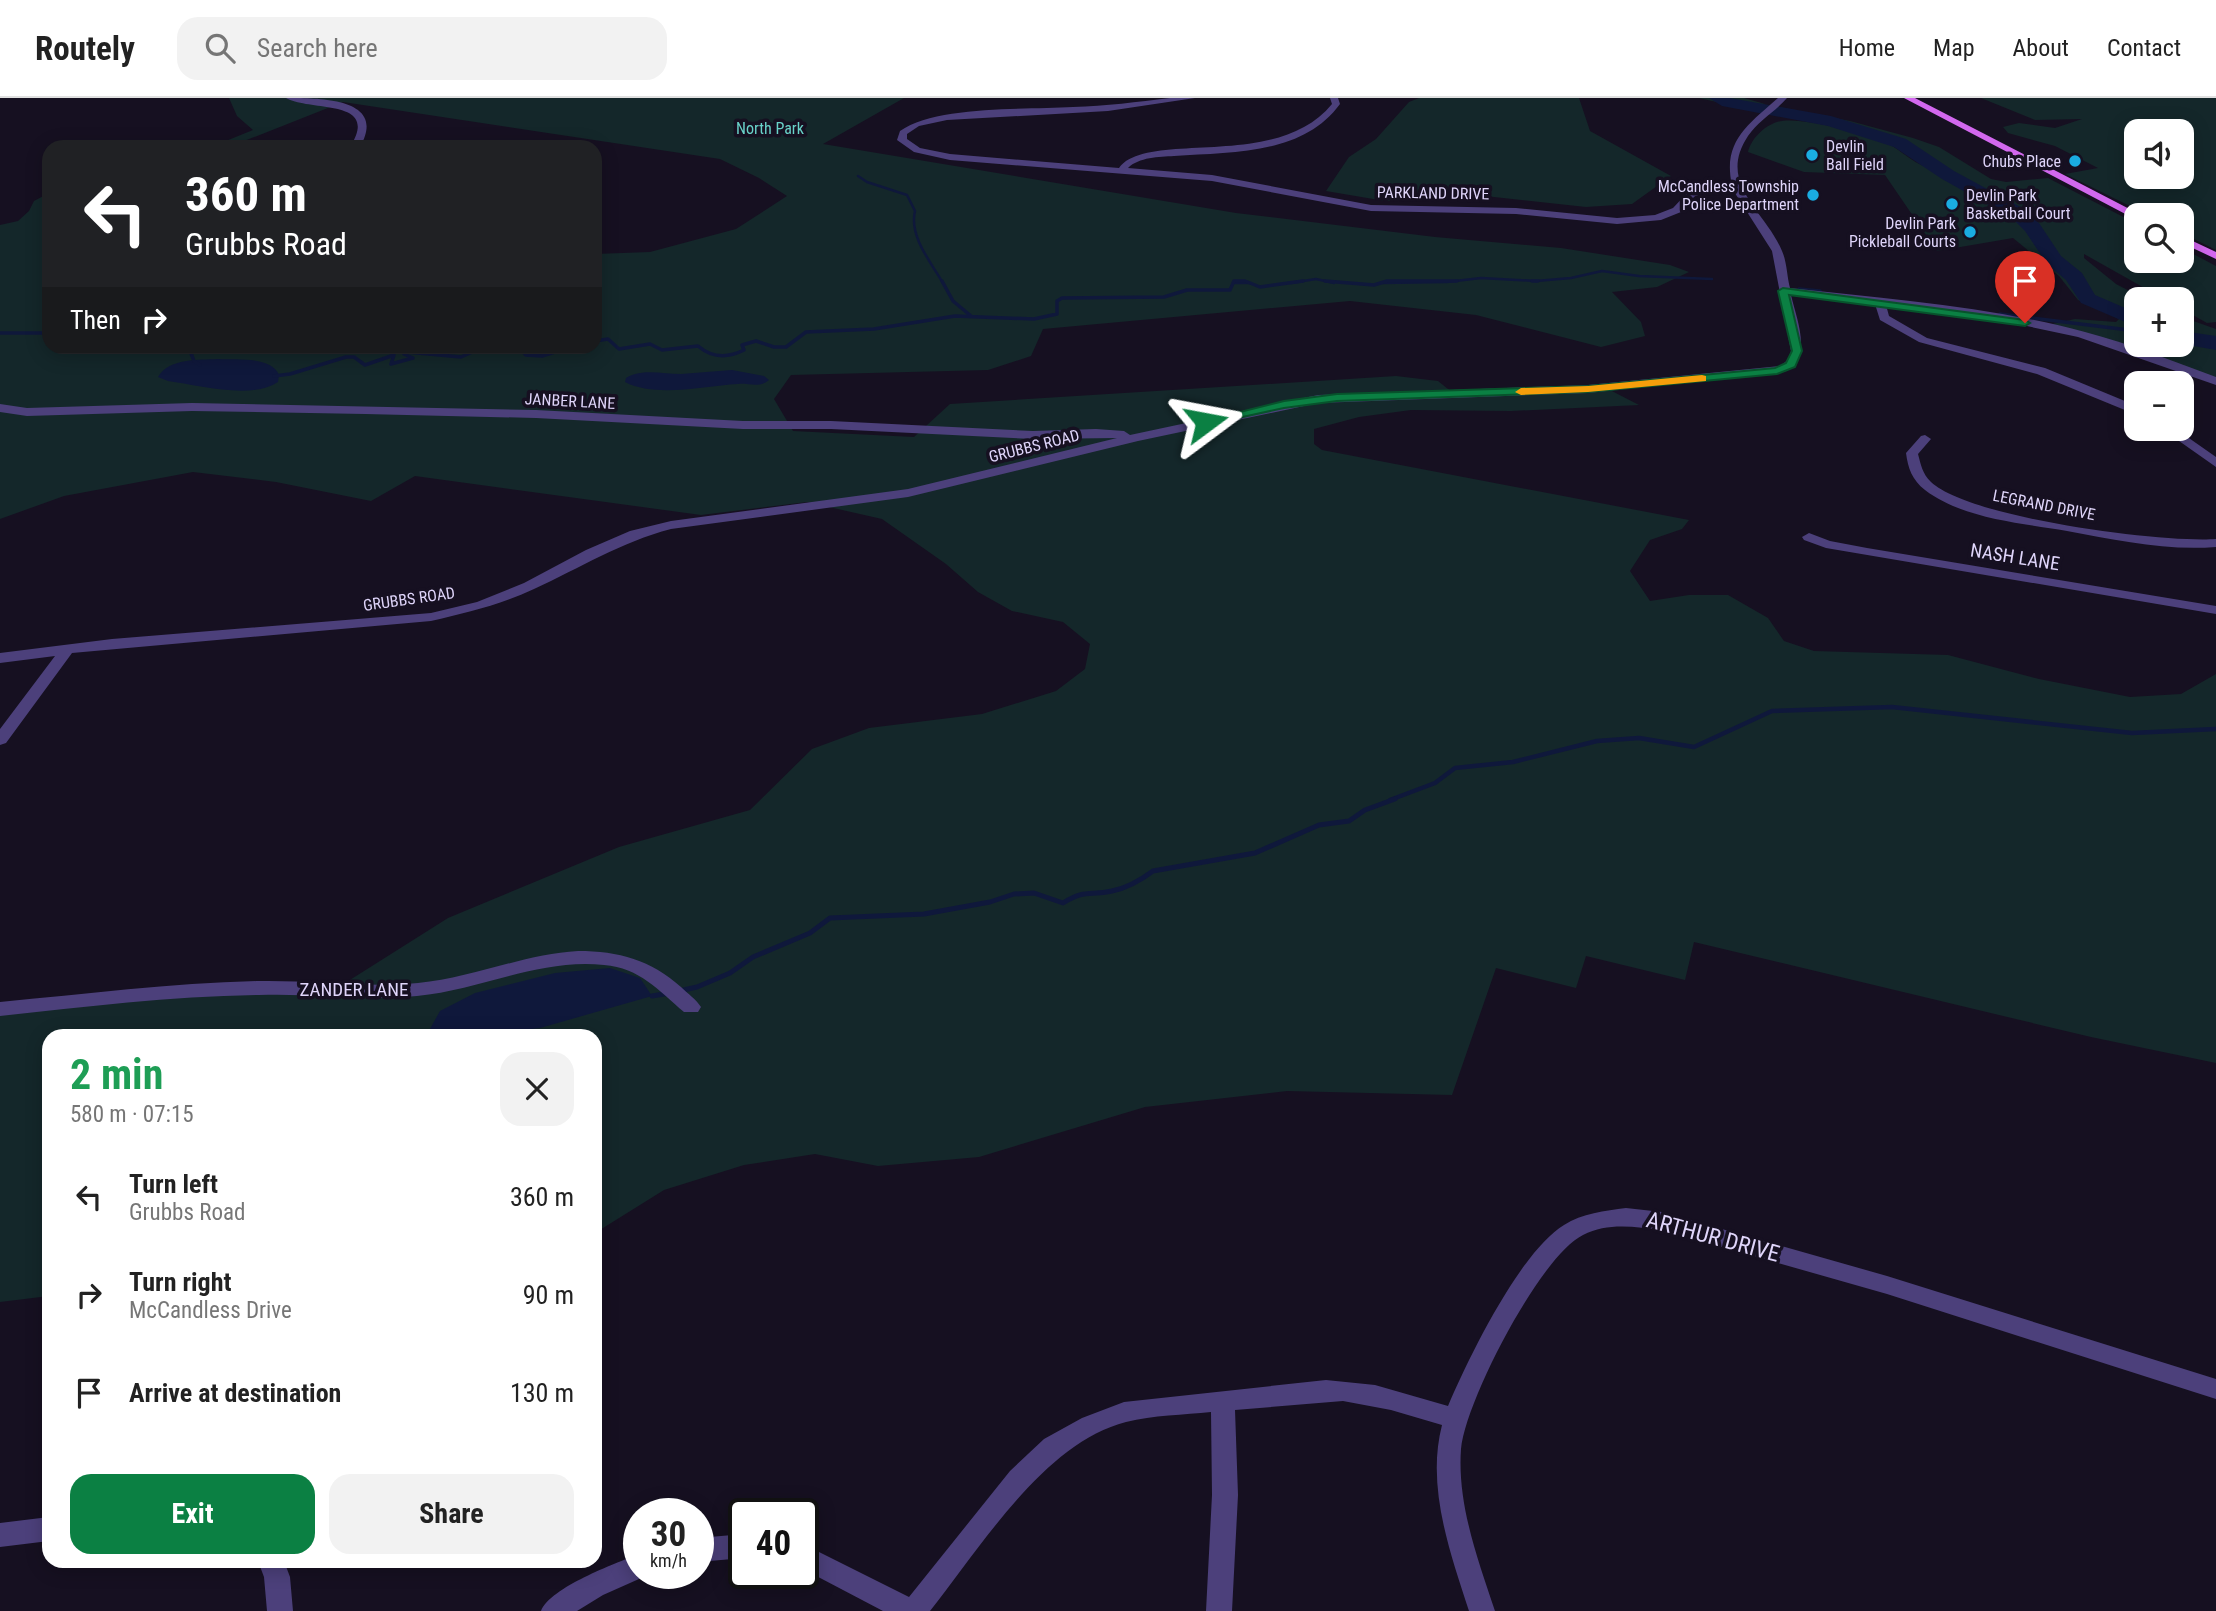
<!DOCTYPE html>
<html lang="en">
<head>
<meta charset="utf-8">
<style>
  :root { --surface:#fff; --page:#f2f2f2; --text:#222; --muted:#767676; --line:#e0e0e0; --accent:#0b8043 }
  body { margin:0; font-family:"Roboto Condensed",sans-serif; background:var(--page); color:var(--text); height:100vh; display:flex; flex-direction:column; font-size:26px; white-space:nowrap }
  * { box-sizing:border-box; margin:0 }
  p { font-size:23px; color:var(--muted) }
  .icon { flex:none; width:38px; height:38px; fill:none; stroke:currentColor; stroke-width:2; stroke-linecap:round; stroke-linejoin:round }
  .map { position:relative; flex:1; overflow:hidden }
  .drawer { position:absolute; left:42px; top:931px; width:560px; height:539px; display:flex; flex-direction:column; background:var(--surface); border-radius:21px; box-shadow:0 4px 18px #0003 }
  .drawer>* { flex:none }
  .hud { position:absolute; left:42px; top:42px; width:560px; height:214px; border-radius:21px; box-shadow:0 4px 18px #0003; background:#202124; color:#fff; overflow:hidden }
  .tools { position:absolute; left:2124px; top:21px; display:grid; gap:14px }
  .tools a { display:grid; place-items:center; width:70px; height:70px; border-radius:14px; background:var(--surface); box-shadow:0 4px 18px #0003; font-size:35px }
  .speed { position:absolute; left:623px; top:1400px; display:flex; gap:14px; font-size:35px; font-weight:700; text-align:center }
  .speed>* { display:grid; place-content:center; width:91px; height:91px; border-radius:50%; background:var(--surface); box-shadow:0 4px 18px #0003; line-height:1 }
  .speed small { font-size:18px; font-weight:400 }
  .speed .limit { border:4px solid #111; border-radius:10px; background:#fff; color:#111 }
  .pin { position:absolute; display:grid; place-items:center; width:60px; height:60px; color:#fff; margin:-72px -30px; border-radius:50% 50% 50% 0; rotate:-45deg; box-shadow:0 0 7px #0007 }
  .pin .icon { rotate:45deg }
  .me { position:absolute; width:77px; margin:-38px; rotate:77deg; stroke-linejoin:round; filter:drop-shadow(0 0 5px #0008) }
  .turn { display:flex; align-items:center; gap:24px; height:147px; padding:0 28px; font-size:32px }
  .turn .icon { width:91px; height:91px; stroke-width:2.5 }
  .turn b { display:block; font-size:49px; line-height:60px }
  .then { display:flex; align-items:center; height:66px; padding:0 28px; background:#0003; gap:14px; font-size:26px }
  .round { display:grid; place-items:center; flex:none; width:74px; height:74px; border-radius:21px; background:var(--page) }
  .head { display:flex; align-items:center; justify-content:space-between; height:119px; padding:0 28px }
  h1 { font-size:42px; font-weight:700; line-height:52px; color:#1e9e55 }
  .primary-button { display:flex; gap:14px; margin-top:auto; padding:14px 28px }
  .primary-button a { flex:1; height:80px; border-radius:21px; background:var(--accent); color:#fff; font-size:28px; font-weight:700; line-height:80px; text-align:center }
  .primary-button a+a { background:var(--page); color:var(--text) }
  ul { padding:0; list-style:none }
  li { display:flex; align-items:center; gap:21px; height:98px; padding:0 28px }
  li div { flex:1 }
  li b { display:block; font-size:26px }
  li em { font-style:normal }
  header { display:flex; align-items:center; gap:42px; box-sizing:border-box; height:98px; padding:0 35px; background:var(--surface); border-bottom:2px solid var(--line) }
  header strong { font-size:33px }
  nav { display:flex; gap:38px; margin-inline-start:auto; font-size:24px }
  .search { width:490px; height:63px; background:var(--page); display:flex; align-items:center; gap:18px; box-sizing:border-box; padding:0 24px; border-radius:21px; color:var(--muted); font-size:26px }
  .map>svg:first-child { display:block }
  .green { fill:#14272a; fill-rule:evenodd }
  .water { fill:#0f183b }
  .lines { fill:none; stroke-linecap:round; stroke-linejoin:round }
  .stream-far3 { stroke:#0f183b; stroke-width:2.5 }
  .stream-far2 { stroke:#0f183b; stroke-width:3.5 }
  .stream-far1 { stroke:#0f183b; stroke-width:4.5 }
  .stream { stroke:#0f183b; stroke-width:5 }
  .river { fill:#0f183b; fill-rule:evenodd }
  .minor { fill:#4c407b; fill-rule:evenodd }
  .major { fill:#d268ee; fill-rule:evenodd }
  .route { fill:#0b8043; stroke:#07532c; stroke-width:2 }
  .slow { fill:#f59e0b }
  .poi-dot { fill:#1aace1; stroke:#161021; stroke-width:2.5 }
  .labels { text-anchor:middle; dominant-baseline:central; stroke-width:7; stroke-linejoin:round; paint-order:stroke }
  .far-park-label { font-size:16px; fill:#69d2c9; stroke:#161021 }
  .far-poi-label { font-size:16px; fill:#dfd5fa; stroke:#161021; text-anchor:end }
  .far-street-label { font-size:16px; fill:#dfd5fa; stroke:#161021 }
  .street-label { font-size:19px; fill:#dfd5fa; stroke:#161021 }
  .near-street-label { font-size:23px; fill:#dfd5fa; stroke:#161021 }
</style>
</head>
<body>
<header>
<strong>Routely</strong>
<div class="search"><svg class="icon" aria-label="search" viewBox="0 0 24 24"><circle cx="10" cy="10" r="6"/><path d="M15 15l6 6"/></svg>Search here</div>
<nav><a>Home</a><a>Map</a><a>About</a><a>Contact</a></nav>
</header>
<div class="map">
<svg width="2216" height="1513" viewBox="0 0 2216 1513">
  <rect width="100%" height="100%" fill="#161021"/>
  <path class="green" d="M229 0H904L823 46 1236 115 1435 139 1561 150 1670 167 1689 174 1657 189 1612 194 1641 224 1645 238 1601 249 1476 217 1350 203 1043 231 1031 258 988 272 791 277 774 301 793 333 914 339 950 306 1396 278 1438 283 1453 295 1606 290 1639 307 1511 313 1411 312 1359 319 1314 331V346L1322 352 1689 422 1682 431 1650 442 1630 473 1650 503 1689 497H1728L1768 520 1784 543 1814 553 1948 557 2039 581 2130 599 2181 596 2216 576V965L2091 939 1694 844 1685 882 1586 858 1576 890 1496 870 1452 997 1287 993 1145 1009 979 1059 878 1068 815 1056 744 1067 664 1092 595 1135V938H49V1198L0 1204V911L134 898 334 892 448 820 619 749 750 712 812 651 869 630 982 616 1056 593 1085 571 1090 546 1063 524 1012 513 978 494 946 466 882 421 807 404 701 417 415 378 371 403 276 384 193 374 64 398 0 421V127L18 123 29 113 34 103 49 95V248H595V156L650 154 736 131 787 98 759 80 720 61 343 4 229 49H211L253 32 237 18Z
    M1419 0H1579L1590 33 1671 78 1632 106 1586 109 1485 98 1385 103 1326 93 1349 59 1376 41 1409 4Z
    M1699 0H1744L1765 6 1756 13Z
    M1981 0H2216V152L2182 135V117H2148L2065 76 2098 70 2055 48 2008 35 2003 29 2019 25 2055 30 2082 21 2035 22ZM2137 33H2182V79H2137Z
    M1779 9 1850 23 1913 40 1939 49 1991 81 2006 84 2048 80 2137 126V163H2182V150L2216 168V224L2207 225 2182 211V201H2164L2084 156V160L2116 186 2145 201H2137V247H2182V219L2216 231V283L2166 264 2043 228 2075 221 2116 224 2119 221 2078 202 2059 178 2013 140 1937 153 1885 77 1804 74 1748 54C1751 41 1764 28 1777 24 1799 17 1865 36 1887 45 1901 52 1916 68 1929 69 1886 27 1827 26 1770 16Z"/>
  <path class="water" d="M218 261C235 262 272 258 279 277L278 284C251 302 198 287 168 283L158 279C169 260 199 262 218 261Z
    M732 272 764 278 769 282C760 290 749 285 738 286 704 288 656 300 625 284L626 280C641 270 664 276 681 276 698 275 715 273 732 272Z
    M610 870 640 880 652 898 540 930 500 935 426 938 440 913 475 895 555 875Z"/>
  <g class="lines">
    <path class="stream-far3" d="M858 78 867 84 907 97 915 113C909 138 930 163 943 185
      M1233 185H1249
      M1291 185 1316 181 1334 185
      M1382 185 1447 184 1481 180 1536 183 1571 180 1602 173 1639 178 1712 181"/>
    <path class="stream-far2" d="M942 183 953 203 971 218
      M1325 183 1374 187 1387 183H1457
      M1532 183H1538
      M1799 191 1820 193
      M2000 216 2137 233
      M0 235H49
      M595 243 608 241 619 251 650 246 662 252 698 248C712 260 728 260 744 252L742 247 756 243 774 249H786L806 234 874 231 955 218 1034 221 1057 216V203L1062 200 1164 199 1187 192H1230L1234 183H1245L1260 189 1303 183
      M185 248 189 250 194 263 200 267
      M498 248 520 250 526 257 542 258 574 248
      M274 278 290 276 346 259H354L365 267 394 257 391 266 413 260 404 256 407 254 461 259 486 248"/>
    <path class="stream-far1" d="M1390 702 1435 685 1455 670 1513 664 1597 643 1639 640 1694 649 1772 613 1892 609 2132 635 2216 631"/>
    <path class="stream" d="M679 893 697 889 730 875 753 859 810 835 830 820 924 816 990 804 1014 796 1034 795 1063 805C1085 791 1090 798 1112 793 1127 790 1141 782 1153 773L1255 755 1319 727 1349 723 1365 712 1395 701
      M652 898 670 895"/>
    <path class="river" d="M1709 0H1730L1831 18 1906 41 1954 73 2026 112 2039 125 2061 158 2082 175 2095 197 2137 215V229L2081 205 2066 182 2047 166 2025 133 2012 120 1942 81 1894 49 1828 28 1722 8Z
      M2182 233 2216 238V252L2182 246Z"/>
    <path class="minor" d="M286 0C320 0 388 0 360 49H350C381 0 311 14 286 0Z
      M1170 0H1195L1108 13 947 22 919 28 907 36V41L920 50 950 56 1119 70C1148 31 1277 74 1332 6L1330 0H1338L1340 6C1303 57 1232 54 1174 58 1159 59 1139 59 1128 70L1212 77 1371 107 1516 110 1617 120 1655 117 1673 110 1689 93 1732 87C1722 43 1749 26 1778 0H1787C1776 13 1758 23 1748 38 1716 86 1766 113 1782 153 1787 164 1787 179 1790 190 1888 201 1989 208 2085 234 2130 246 2173 263 2216 279V287L2078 239 2008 224 1886 207 1889 218 1927 240 2045 270 2137 308V317L2037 276 1919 244 1880 222 1875 206 1791 197C1797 223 1812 256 1787 273L1588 295 1318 305 1138 343 908 399 671 431C621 444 580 470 534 491 500 507 466 515 431 523L72 555 6 645 0 647V631L55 558 0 565V555L112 541 431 515 477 504 524 485 586 452 630 433 671 423 908 391 1117 340 1033 341 831 331H743L536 320 365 316 192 313 27 318 0 314V306L27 310 192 305 536 312 743 323H831L1033 333 1096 331 1124 333 1130 337 1318 297 1588 287 1780 268 1788 262 1791 253 1772 153 1733 92 1695 98 1681 114 1661 122 1617 126 1516 116 1371 113 1212 83 950 62 914 54 897 42 900 33C937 7 1026 12 1073 9 1106 8 1137 4 1170 0Z
      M2162 331H2176L2216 359V369Z
      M1925 337 1931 341 1918 356C1921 367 1922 375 1931 384 1969 420 2162 445 2216 441V449C2165 453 2117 442 2067 433 2021 425 1963 421 1925 392 1912 382 1908 370 1906 355L1921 338Z
      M1809 435 1830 443 1867 450 2216 508V516L1826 450 1804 442 1802 439Z
      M578 853C619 853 651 862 681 889 688 896 696 901 701 909L698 914H684C658 892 640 870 604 867 540 860 481 892 417 898 365 903 311 895 259 897 172 898 86 909 0 918V904C86 896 173 885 259 883 311 882 366 890 418 885 472 880 524 856 578 853Z
      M1626 1110 1662 1114 1887 1178 2216 1281V1301L1887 1196 1662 1132C1635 1129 1608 1124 1583 1137 1540 1158 1465 1304 1461 1351 1457 1406 1478 1462 1495 1513H1469C1450 1454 1426 1389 1442 1327L1391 1312 1343 1303 1235 1312 1238 1397 1232 1513H1206L1212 1397 1211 1314C1184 1317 1153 1317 1126 1324 1044 1345 981 1449 930 1513H883L803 1471V1446L909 1499 1010 1373 1044 1341 1082 1320 1124 1304 1326 1282 1375 1287 1448 1308C1469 1259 1520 1154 1564 1127 1582 1115 1605 1113 1626 1110Z
      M49 1419V1443L0 1449V1425Z
      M744 1436V1460L698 1464V1440Z
      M639 1456V1475L648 1477 603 1497 577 1513H541C551 1489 614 1466 639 1456Z
      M258 1463H284L290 1479 293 1513H267L264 1479Z"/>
    <path class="major" d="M1904 0H1915L2141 117 2133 120Z
      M2182 138 2216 154V161L2182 145Z"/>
  </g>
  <path class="route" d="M1783 190 2025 222 2030 225 2025 228 1789 197 1802 253 1795 269 1777 276 1588 294 1337 303 1284 310 1206 327 1200 324 1284 303 1337 296 1588 288 1775 270 1786 265 1792 253 1778 193Z"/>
  <path class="slow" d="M1702 277 1706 278V283L1588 294 1521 297 1515 294 1521 290 1588 288Z"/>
  <g class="poi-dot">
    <circle cx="1812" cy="57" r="7"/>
    <circle cx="2075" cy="63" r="7"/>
    <circle cx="1813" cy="97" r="7"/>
    <circle cx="1952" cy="106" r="7"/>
    <circle cx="1970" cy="134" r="7"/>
  </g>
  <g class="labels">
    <g class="far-park-label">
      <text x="770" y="30">North Park</text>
    </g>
    <g class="far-poi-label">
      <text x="1826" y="48" text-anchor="start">Devlin<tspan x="1826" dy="18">Ball Field</tspan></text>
      <text x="2061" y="63">Chubs Place</text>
      <text x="1799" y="88">McCandless Township<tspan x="1799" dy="18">Police Department</tspan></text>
      <text x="1966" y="97" text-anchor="start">Devlin Park<tspan x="1966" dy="18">Basketball Court</tspan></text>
      <text x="1956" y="125">Devlin Park<tspan x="1956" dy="18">Pickleball Courts</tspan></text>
    </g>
    <g class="far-street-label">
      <text transform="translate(1433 95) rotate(1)">PARKLAND DRIVE</text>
      <text transform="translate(570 303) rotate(3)">JANBER LANE</text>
      <text transform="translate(1034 348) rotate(-14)">GRUBBS ROAD</text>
      <text transform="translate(2044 407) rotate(11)">LEGRAND DRIVE</text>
      <text transform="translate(409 501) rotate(-8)">GRUBBS ROAD</text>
    </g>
    <g class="street-label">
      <text transform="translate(2015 459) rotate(9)">NASH LANE</text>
      <text x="354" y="891">ZANDER LANE</text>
    </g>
    <g class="near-street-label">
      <text transform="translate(1713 1139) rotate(15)">ARTHUR DRIVE</text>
    </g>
  </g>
</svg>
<div class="tools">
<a><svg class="icon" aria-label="sound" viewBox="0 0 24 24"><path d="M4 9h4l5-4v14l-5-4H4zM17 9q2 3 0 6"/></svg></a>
<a><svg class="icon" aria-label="search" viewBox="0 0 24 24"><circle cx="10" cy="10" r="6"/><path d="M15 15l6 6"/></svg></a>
<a>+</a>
<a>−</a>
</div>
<div class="speed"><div>30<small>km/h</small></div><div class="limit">40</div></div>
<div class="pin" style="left:2025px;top:225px;background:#d93025"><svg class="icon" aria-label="arrive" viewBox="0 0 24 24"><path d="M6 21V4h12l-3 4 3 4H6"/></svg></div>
<svg class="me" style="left:1206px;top:324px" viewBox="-20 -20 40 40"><path d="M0-17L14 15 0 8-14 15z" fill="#0b8043" stroke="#fff" stroke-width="4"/></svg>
<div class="hud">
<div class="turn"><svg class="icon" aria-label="left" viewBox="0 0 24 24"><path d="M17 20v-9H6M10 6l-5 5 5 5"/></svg><div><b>360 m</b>Grubbs Road</div></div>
<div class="then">Then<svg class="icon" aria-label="right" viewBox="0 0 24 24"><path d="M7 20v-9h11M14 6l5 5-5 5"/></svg></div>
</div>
<section class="drawer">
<div class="head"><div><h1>2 min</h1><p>580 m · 07:15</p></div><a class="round"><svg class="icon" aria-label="close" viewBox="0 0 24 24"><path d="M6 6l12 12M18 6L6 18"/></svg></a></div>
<ul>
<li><svg class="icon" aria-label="left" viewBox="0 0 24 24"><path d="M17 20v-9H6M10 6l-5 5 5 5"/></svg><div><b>Turn left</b><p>Grubbs Road</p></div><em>360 m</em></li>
<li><svg class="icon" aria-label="right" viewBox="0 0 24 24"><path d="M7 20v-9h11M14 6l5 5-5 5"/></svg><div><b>Turn right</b><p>McCandless Drive</p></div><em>90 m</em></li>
<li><svg class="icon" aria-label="arrive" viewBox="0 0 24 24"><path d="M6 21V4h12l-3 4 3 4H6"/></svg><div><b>Arrive at destination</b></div><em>130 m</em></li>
</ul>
<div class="primary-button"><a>Exit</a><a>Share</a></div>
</section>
</div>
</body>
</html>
